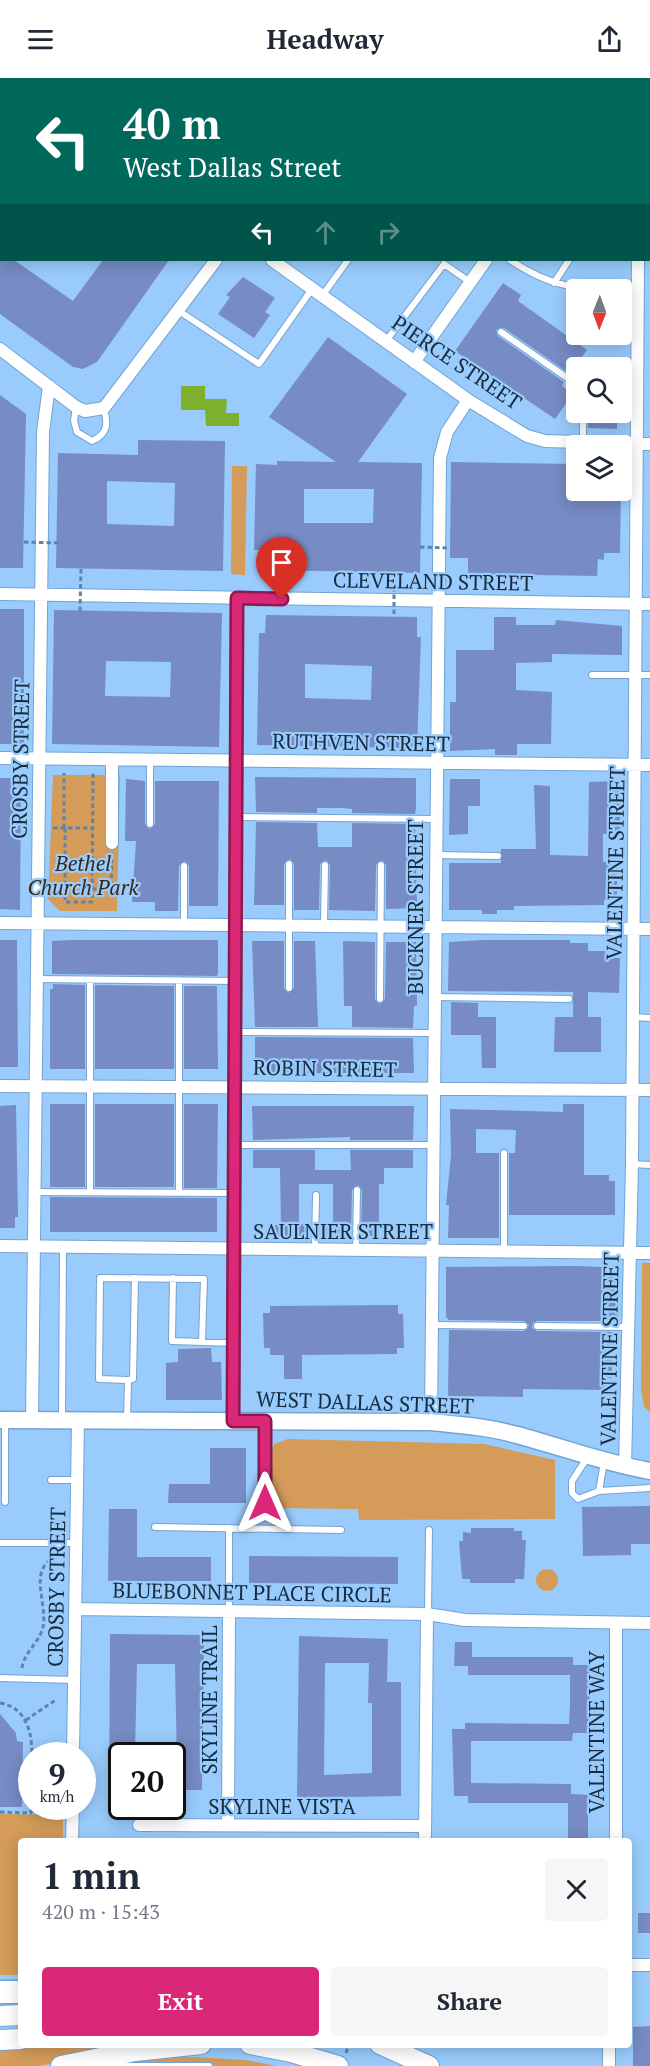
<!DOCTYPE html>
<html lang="en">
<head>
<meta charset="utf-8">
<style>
  :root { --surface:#fff; --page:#f6f6f7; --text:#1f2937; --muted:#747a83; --accent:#db2777 }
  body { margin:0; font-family:"PT Serif",serif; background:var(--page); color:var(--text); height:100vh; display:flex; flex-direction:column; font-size:22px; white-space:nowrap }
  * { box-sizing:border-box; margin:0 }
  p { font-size:20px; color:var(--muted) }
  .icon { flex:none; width:33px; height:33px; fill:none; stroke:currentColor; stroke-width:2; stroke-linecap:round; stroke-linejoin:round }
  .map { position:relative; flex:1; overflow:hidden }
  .panel { position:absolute; left:18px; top:1760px; width:614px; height:210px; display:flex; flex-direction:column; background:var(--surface); border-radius:6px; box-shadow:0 3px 15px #0003 }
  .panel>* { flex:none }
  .banner { position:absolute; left:0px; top:0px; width:651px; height:183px; box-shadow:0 3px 15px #0003; background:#00695c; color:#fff; overflow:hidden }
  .needle { width:39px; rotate:181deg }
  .tools { position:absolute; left:566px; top:201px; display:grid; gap:12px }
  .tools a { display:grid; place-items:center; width:66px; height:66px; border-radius:6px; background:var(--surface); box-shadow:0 3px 15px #0003; font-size:30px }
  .speed { position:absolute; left:18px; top:1664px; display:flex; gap:12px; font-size:30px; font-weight:700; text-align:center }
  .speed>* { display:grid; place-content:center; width:78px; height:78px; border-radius:50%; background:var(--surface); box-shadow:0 3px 15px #0003; line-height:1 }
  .speed small { font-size:15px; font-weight:400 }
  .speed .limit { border:3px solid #111; border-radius:9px; background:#fff; color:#111 }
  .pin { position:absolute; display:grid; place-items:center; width:51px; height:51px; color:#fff; margin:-62px -26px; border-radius:50% 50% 50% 0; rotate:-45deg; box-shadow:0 0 6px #0007 }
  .pin .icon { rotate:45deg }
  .me { position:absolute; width:66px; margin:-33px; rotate:0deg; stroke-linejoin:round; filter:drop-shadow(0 0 4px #0008) }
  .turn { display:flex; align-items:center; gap:21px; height:126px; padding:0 24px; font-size:27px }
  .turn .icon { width:78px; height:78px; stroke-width:2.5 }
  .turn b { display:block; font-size:42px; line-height:51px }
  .lanes { display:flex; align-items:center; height:57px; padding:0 24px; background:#0003; justify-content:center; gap:30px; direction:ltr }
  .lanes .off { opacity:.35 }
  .round { display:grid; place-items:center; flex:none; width:63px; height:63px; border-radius:6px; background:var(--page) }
  .summary { display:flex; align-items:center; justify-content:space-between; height:102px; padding:0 24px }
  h1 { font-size:36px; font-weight:600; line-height:45px }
  .cta { display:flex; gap:12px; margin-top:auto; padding:12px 24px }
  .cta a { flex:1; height:69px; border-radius:6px; background:var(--accent); color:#fff; font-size:24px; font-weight:600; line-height:69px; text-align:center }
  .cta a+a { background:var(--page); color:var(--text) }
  header { display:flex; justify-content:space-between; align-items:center; height:78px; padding:0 24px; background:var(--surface); font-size:27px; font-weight:600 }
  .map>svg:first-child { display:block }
  .green { fill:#d49b59 }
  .water { fill:#7eb02d }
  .building { fill:#778bc4; fill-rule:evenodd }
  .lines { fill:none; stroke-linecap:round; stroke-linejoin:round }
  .lane-casing { stroke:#72a3d2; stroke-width:8 }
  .street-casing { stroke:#72a3d2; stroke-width:14 }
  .secondary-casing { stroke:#72a3d2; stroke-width:19 }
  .primary-casing { stroke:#72a3d2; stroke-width:22 }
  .highway-casing { stroke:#72a3d2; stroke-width:25 }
  .path { stroke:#5f84a8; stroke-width:3; stroke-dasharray:4.5 3; stroke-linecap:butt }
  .lane { stroke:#fff; stroke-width:6 }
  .street { stroke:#fff; stroke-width:12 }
  .secondary { stroke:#fff; stroke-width:16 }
  .primary { stroke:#fff; stroke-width:20 }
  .highway { stroke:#fff; stroke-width:22 }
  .path-bridge { stroke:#5f84a8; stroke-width:3; stroke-dasharray:4.5 3; stroke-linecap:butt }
  .route-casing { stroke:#8e194d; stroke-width:15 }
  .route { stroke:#db2777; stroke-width:10 }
  .labels { text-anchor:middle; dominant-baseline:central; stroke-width:4.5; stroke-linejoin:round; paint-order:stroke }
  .street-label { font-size:21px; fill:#182c3f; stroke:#99ccfd }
  .park-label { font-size:21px; font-style:italic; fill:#382815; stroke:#99ccfd }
</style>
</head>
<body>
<header><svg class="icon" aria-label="menu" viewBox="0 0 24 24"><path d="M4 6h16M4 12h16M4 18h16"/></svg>Headway<svg class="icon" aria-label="share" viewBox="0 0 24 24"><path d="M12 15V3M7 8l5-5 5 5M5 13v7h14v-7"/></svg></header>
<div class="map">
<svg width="650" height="1988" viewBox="0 0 650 1988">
  <rect width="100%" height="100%" fill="#99ccfd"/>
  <path class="green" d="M232 388H247L245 497 231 496Z
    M53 697H120L117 833H60L48 821Z
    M642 1185H650V1334L644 1329 641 1312Z
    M288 1361 484 1366 555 1382V1441L359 1442 358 1431 271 1430V1375L274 1366Z
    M536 1502a11 11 0 1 1 22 0a11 11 0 1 1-22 0Z
    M0 1736 63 1737V1762H21V1897H0Z
    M127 1967 40 1988H0V1971Z
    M196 1979 246 1982 277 1988H121L139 1980Z"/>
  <path class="water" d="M181 308H205V321H227L226 335H239V348H206L205 332H181Z"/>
  <path class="building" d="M0 182H14L73 223 103 182H169L97 284 83 291 73 289 0 236Z
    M243 199 275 220 265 234 270 237 254 260 218 236 230 219 226 217Z
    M503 205 521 217 518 223 587 272 570 296 504 250 496 252 498 258 564 304 562 308 573 316 555 341 455 273Z
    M328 259 407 316 358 384 422 385 420 495 266 492V472H254L256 386 277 387V383L336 384 269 339ZM304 411H374L373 445H304Z
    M0 317 26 336 23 490H0Z
    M588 335 617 336V351L588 350Z
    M138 362 225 363 223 493 56 490 58 375 138 377ZM107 403 175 405 174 448 107 446Z
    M451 384 576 386V412H621L620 475H604V482L598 481 597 498 468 496V480H450Z
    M0 531H24V666H0Z
    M54 532 222 535 219 669 52 666ZM106 583 171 584 170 619 105 618Z
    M266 537 417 539V559H421L417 670 257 667 259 555H265ZM305 586 372 588 371 622 305 620Z
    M494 539H516V547H555L556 542 622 548V577L552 576V584L516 585V612L552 614 551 666H517V677H495V671L450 673V624H456V572H494Z
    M255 699 416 700V731L415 736 352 735V731L341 730H317V735L256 734Z
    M0 700H21L20 832 0 831Z
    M126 701 145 703V746L149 751 155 746V703H219L218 828H189V788L185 783 179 788 178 833H155V824H132L136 763H125Z
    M450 701H480V728H468V756L449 757Z
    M620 703V756H603V784H617V819L614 822H604V827L514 828V832H497V836H482V832H449V785H501V771H536L534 707 550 708V777L588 778 589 704Z
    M256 744 317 745 318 769H352V745L415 746 417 830 386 831V787L382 782 376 787 375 833 329 832 330 787 326 782 320 786 319 832H294V786L290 781 284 786V827H254Z
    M0 862H17L18 989H0Z
    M72 862H218V895L217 898 52 896V863Z
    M483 862H570V865H588V873H608V880H620L619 915 588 914V939H601V974H554L555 939H573V914L448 913 449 864Z
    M252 863H284V910L288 915 294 910V863H315L318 949H255Z
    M343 863 375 864V921L379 926 385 921 386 864H416L417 928H414L413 950 352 949V928H344Z
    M53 906 85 907V991H50V911H53Z
    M95 907 174 908V991H95Z
    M184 908H217L218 991H184Z
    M451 924 478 925V939H496V990H482L481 957H451Z
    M255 959 413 960 414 995H255Z
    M50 1026H85V1109H50Z
    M95 1026H174V1109H95Z
    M184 1026H218L217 1110H184Z
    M563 1026H584V1097H609V1103H615V1137H509V1075H515L516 1052 476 1051V1075H499V1160H448L449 1127H446L451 1077 450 1031 563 1034Z
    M16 1027 18 1139H15V1150H0V1028Z
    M252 1028H414L413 1062H350V1059L253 1062Z
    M253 1072H315V1092H351L350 1072H413V1090H384V1106H379V1158H361L362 1112 358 1107 352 1112 351 1157 321 1158V1146H333V1106H299V1146H310V1158H268V1147H281L280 1090H253Z
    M50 1119 217 1120V1154H50Z
    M576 1188 602 1189V1195H618V1243H537L533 1245 532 1250 537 1253 612 1254V1300H607V1312L523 1311V1319L448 1318 449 1252 524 1253 529 1247 524 1243 449 1242 446 1239V1189Z
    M398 1227V1236H403L404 1270H397V1276L302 1277V1301H284V1277H270V1270H264L263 1235H270V1228Z
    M211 1270 212 1284H221L222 1322H166V1285L178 1284V1271Z
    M210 1370H246V1425H168L169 1406H210Z
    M650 1428V1466H631V1477L583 1478 582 1429Z
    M109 1431H137V1479H211V1503H108Z
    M471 1450H514V1453H522V1462H526L524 1501H515V1505H470V1501H462L459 1463H463V1454L471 1455Z
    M249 1478 398 1479V1506L249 1505Z
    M110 1556 204 1557 202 1712H172V1687H177L175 1586H137L135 1677H122V1730H109Z
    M299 1558 388 1561 387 1604H401V1718L297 1720ZM325 1585H369L368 1625H372V1695L324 1697Z
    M455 1564H472V1579H573V1587H591L588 1655H573L572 1663H471V1705L571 1706V1716L588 1717V1762H568V1725H468V1718H454L452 1651H465V1645L569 1646 570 1628V1597H468V1588H454Z
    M0 1636 16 1655 17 1663 23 1664 22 1729H0Z
    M638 1835H650V1855H638Z
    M650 1948V1988H633V1949Z"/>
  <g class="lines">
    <defs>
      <path id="lane" d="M269 0 271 2
        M510 182C558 214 582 210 637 211
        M554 205 569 182
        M322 218 348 182
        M179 233 259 286 312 211
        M501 254 576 306
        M386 263 444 186 470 204
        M76 329 74 343 77 354 92 363C108 356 108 346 104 330
        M583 364V334
        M592 597H650
        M236 739 435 741
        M150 746V681
        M435 777 498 778
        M184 845V788
        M324 847 325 787
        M35 901 235 903
        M179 903V1115
        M289 910V786
        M435 919 569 921
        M380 921 381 787
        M633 939 650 940
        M235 954 434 955
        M234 1067H433
        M632 1086 650 1087
        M33 1114 234 1115
        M90 1114V902
        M315 1173 316 1117
        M356 1173 357 1112
        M504 1174V1075
        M173 1200 172 1263 233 1265
        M432 1247 524 1248
        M537 1248 628 1249
        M128 1302 99 1301 100 1200 204 1201 202 1264
        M62 1342 63 1169
        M127 1342 128 1302 133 1301 135 1200
        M5 1343V1424
        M587 1380 572 1403V1415L578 1421 599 1413 650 1410
        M51 1402H77
        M599 1413 604 1384
        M265 1425V1344
        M155 1449 341 1452
        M0 1465H76
        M229 1533V1450
        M428 1536 429 1452
        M0 1600 74 1602
        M104 1988H209"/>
      <path id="street" d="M339 2 340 0
        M638 2V0
        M272 182 468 322 527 358 545 363 650 366
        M0 271 76 329 85 333 104 330 216 182
        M414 284 486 182
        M0 516 650 526
        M0 680 650 687
        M112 765V681
        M0 845 650 851
        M0 1008 650 1012
        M0 1168 650 1175
        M32 1342 43 354 49 308
        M233 1343 237 520
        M431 1344 440 380 447 354 468 322
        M625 1389 632 1086 638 182
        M76 1531 427 1536 465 1542 650 1545
        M616 1546V1762
        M73 1677 78 1343
        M139 1747 425 1748
        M228 1747 229 1534
        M72 1762 73 1728
        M425 1762 427 1536
        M628 1887H650
        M609 1966V1988"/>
      <path id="secondary" d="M17 0 19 2
        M409 0 411 2
        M54 2 55 0
        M0 84 2 81
        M0 1342 431 1344C460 1347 489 1349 517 1357 562 1369 604 1385 650 1393"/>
      <path id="primary" d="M0 1938 21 1937
        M0 1962 21 1961
        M250 1966 291 1974 338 1988
        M380 1966 429 1988
        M61 1988 135 1973 201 1966"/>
      <path id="highway" d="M0 1914H21"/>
    </defs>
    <use href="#lane" class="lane-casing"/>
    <use href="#street" class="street-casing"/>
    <use href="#secondary" class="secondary-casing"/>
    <use href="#primary" class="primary-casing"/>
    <use href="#highway" class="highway-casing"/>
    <path class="path" d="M53 750H93
      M64 750V695
      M65 750V824H92L93 695
      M92 811H111L112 783 92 784
      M22 1590C24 1574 40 1564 43 1549 48 1524 26 1490 58 1478
      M0 1625C26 1629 32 1654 32 1677
      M26 1642 57 1621
      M0 1734 31 1735 32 1717
      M346 1975 349 1966"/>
    <use href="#lane" class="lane"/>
    <use href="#street" class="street"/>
    <use href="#secondary" class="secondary"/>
    <use href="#primary" class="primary"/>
    <use href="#highway" class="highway"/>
    <path class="path-bridge" d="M24 464 59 465
      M420 469 450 470
      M394 494V539
      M80 533 81 490"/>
  </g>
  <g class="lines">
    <defs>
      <path id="route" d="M265 1425V1343H233L237 520 282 521"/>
    </defs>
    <use href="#route" class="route-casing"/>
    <use href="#route" class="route"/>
  </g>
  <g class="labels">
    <g class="street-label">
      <text transform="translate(457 284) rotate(34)">PIERCE STREET</text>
      <text transform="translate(433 503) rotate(1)">CLEVELAND STREET</text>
      <text transform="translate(361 664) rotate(1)">RUTHVEN STREET</text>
      <text transform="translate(20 681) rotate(-89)">CROSBY STREET</text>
      <text transform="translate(615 785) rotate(-89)">VALENTINE STREET</text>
      <text transform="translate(415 829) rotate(-90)">BUCKNER STREET</text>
      <text transform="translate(325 990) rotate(1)">ROBIN STREET</text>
      <text x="343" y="1153">SAULNIER STREET</text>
      <text transform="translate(609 1271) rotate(-89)">VALENTINE STREET</text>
      <text transform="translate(365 1324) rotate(2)">WEST DALLAS STREET</text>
      <text transform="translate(56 1509) rotate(-89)">CROSBY STREET</text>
      <text transform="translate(252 1514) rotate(1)">BLUEBONNET PLACE CIRCLE</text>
      <text transform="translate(209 1622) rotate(-90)">SKYLINE TRAIL</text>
      <text transform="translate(596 1654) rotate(-90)">VALENTINE WAY</text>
      <text x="282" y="1728">SKYLINE VISTA</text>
    </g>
    <g class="park-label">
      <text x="83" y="785">Bethel<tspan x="83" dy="24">Church Park</tspan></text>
    </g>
  </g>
</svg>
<div class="tools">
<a><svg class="needle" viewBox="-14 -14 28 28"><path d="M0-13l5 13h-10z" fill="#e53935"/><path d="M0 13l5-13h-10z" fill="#747a83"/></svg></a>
<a><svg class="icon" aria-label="search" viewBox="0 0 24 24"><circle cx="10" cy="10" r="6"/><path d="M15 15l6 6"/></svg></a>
<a><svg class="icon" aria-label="layers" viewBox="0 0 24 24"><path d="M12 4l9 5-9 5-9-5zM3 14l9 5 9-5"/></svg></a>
</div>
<div class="speed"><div>9<small>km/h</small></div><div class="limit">20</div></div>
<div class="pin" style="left:282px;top:521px;background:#d93025"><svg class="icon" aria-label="arrive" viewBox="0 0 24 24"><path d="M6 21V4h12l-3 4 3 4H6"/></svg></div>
<svg class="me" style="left:265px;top:1425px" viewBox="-20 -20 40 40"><path d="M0-17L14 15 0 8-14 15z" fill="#db2777" stroke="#fff" stroke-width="4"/></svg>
<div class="banner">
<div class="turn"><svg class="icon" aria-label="left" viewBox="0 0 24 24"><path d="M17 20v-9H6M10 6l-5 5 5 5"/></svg><div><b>40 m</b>West Dallas Street</div></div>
<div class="lanes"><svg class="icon" aria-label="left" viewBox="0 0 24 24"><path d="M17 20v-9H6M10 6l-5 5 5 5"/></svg><svg class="icon off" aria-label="ahead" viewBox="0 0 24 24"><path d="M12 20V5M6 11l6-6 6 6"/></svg><svg class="icon off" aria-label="right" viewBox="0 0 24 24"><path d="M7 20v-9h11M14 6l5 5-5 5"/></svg></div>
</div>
<section class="panel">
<div class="summary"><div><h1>1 min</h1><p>420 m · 15:43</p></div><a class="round"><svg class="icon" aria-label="close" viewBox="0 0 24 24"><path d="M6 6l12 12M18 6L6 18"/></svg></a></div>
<div class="cta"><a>Exit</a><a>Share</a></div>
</section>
</div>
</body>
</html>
